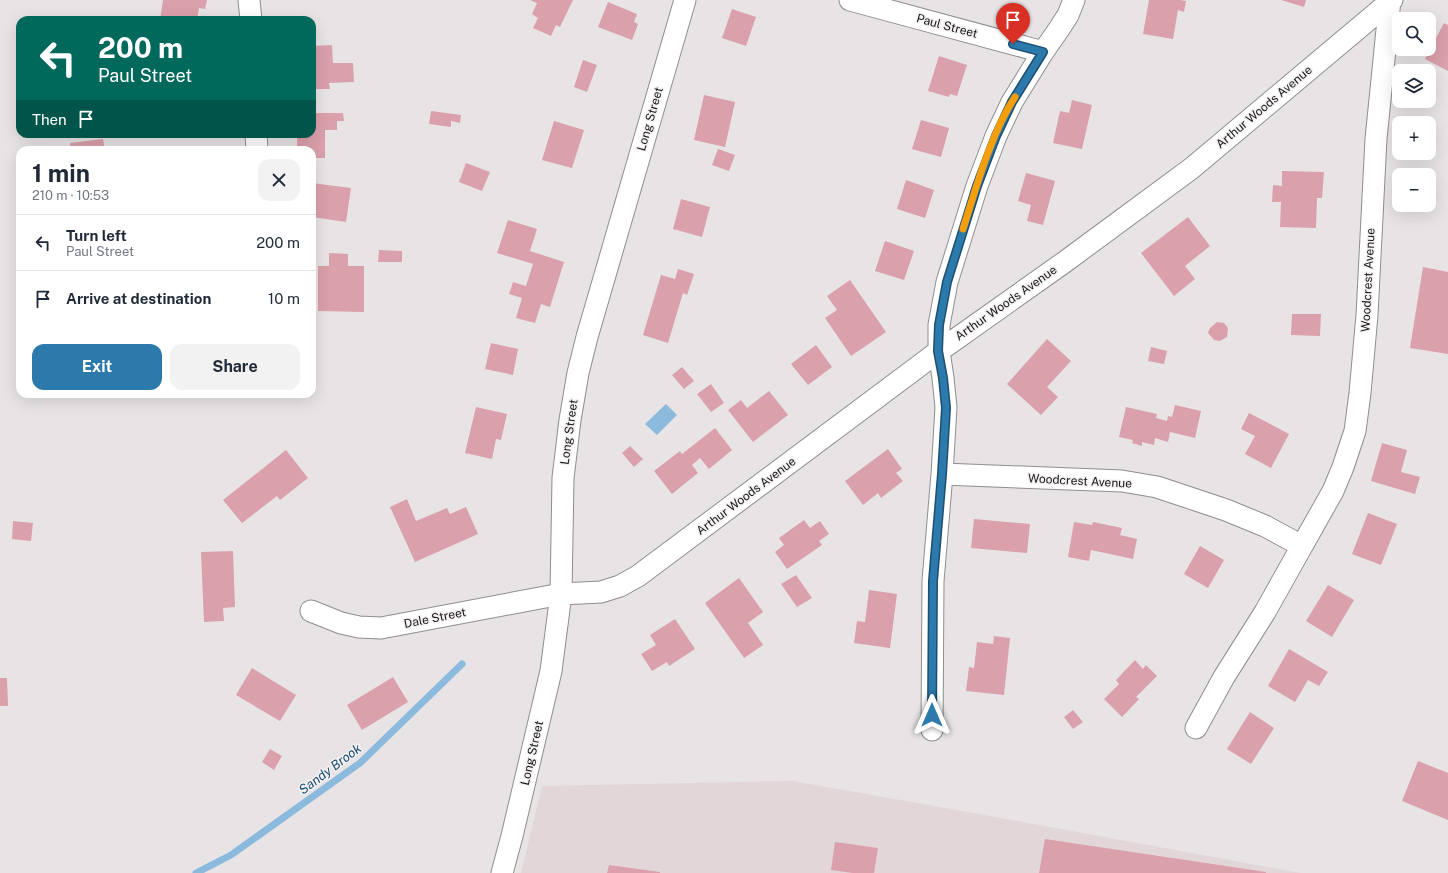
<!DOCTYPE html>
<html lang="en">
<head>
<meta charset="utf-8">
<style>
  :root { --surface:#fff; --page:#f2f2f3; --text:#1f2937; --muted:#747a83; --line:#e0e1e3; --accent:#2c7aac }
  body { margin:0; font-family:"Public Sans",sans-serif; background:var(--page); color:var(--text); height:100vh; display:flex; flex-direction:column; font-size:15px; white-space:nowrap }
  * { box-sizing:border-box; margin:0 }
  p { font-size:13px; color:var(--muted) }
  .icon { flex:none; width:22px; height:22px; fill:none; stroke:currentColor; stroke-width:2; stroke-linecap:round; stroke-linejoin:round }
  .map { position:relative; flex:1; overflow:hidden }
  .side { position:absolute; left:16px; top:146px; width:300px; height:252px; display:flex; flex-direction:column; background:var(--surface); border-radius:12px; box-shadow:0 4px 16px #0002 }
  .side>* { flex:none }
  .banner { position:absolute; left:16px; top:16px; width:300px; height:122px; border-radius:12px; box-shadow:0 4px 16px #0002; background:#00695c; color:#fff; overflow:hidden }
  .fabs { position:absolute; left:1392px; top:12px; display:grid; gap:8px }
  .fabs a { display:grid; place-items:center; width:44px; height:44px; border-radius:8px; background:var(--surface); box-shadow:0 4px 16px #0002; font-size:20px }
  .pin { position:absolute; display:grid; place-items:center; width:34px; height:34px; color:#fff; margin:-41px -17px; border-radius:50% 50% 50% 0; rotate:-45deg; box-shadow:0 0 4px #0007 }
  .pin .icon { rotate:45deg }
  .me { position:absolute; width:44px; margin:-22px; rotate:0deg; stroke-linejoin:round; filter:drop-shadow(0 0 3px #0008) }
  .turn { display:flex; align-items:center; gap:14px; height:84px; padding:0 16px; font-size:18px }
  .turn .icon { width:52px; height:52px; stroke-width:2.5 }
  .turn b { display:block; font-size:28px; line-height:34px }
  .then { display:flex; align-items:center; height:38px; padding:0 16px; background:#0003; gap:8px; font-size:15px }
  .round { display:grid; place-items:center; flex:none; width:42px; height:42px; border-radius:12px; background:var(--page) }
  .summary { display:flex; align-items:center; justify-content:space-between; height:68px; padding:0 16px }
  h1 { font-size:24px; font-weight:700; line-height:30px }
  .button { display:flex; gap:8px; margin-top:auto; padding:8px 16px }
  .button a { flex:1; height:46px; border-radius:12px; background:var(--accent); color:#fff; font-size:16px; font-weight:700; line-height:46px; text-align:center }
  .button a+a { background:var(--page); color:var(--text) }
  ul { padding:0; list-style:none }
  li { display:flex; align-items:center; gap:12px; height:56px; padding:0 16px; border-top:1px solid var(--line) }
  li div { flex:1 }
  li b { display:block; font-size:15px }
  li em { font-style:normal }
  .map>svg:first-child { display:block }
  .built { fill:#e3d6d8 }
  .water { fill:#8cbadd }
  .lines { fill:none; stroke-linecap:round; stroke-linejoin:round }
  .stream { stroke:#8cbadd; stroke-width:7 }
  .building { fill:#daa0ab }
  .street-casing { stroke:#908d8d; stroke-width:23 }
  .street { stroke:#fff; stroke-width:21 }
  .route-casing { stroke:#1d4f70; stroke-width:10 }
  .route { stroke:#2c7aac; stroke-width:7 }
  .slow { stroke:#f59e0b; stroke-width:7 }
  .labels { text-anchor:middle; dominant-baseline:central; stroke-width:3; stroke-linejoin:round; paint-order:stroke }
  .street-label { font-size:12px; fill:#171616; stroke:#f5f1f2 }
  .water-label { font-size:13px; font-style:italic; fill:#164d6f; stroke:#f5f1f2 }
</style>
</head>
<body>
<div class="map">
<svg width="1448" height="873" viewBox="0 0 1448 873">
  <rect width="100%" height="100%" fill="#e8e4e5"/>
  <path class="built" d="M793 781 957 810 1301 873H521L542 786Z"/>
  <path class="water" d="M666 404 677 415 657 435 645 424Z"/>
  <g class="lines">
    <path class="stream" d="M196 873 231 855 360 763 462 664"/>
  </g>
  <path class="building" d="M163 0H207L205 9 199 8 197 20H160Z
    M530 0H573L560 27 556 25 551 36 533 28 538 18 532 14 537 3Z
    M1149 0H1180L1186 1 1184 12 1178 10 1173 39 1143 34Z
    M1281 0H1306L1304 7Z
    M608 2 637 14 634 22 638 24 632 40 598 27Z
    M732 9 756 17 746 46 722 38Z
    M1444 23 1448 25V71L1425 59Z
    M332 45 333 63H353L354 82 329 83 330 89H312V46Z
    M939 56 967 65 957 96 950 94 949 97 928 91Z
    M583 60 597 65 587 92 574 87Z
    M704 95 735 102 725 147 694 140Z
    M1072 100 1092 105 1082 149 1053 143 1060 111 1069 113Z
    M431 111 461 115 460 123 451 121V127L429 124Z
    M312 113H343L344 121H337V130H325V158H312V150H297V134H312Z
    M921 120 949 128 941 157 912 149Z
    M554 121 584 130 572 168 542 160Z
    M183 134H208V136L183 138Z
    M103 139 105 150H71L70 143Z
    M718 149 735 155 729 171 712 165Z
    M466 163 490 172 482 191 459 182Z
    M1282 171 1324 172 1322 198H1317L1316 228 1280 227 1281 202H1272L1273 185 1282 186Z
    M1026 173 1055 181 1043 225 1027 221 1031 205 1018 201Z
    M906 180 934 190 925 218 897 209Z
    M312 183 351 188 346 222 312 217Z
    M681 199 710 207 702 237 673 229Z
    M1188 217 1210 246 1185 266 1195 279 1174 296 1141 253Z
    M508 220 537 229 530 251 564 262 550 307 541 304 535 323 516 318 522 298 509 294 513 282 526 286 533 264 497 253Z
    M885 241 914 251 904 280 875 271Z
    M379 250 402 251V262H378Z
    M329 253 348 254V266H364V312L318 311V266H329Z
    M1423 267 1448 272V354L1410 348Z
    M678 269 694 274 687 295 683 293 668 343 643 335 661 275 675 279Z
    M850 280 886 332 851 356 825 318 837 310 827 296Z
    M1292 314H1321L1320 336 1291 335Z
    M1217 322 1224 323 1228 328 1227 337 1220 341 1214 340 1208 333 1210 328Z
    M1047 339 1071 361 1047 387 1058 397 1041 415 1007 384Z
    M491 343 518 349 513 375 485 369Z
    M816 345 832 367 808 385 791 364Z
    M1151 347 1167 351 1164 364 1148 361Z
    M682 367 694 381 684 389 672 375Z
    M711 384 724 403 711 412 697 394Z
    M769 391 788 415 753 442 728 410 741 400 747 408Z
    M1175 405 1201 411 1195 438 1170 432 1168 442 1155 438 1154 445 1142 442V446L1132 443 1133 440 1119 437 1126 407 1157 414 1156 418 1167 421 1168 416 1172 417Z
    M476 407 507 414 501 440 496 439 492 459 465 453Z
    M1249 413 1289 434 1271 468 1245 454 1255 436 1241 429Z
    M715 428 732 450 709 469 700 458 692 465 698 473 672 494 654 471 680 451 682 454Z
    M1382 443 1407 450 1401 472 1420 477 1415 494 1371 481Z
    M630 446 643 459 634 467 622 453Z
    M888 449 902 469 896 473 903 481 881 498 878 493 863 505 845 481Z
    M286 450 308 478 280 500 277 496 242 523 223 500Z
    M407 499 416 521 447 508 450 514 466 507 478 534 415 562 390 507Z
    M1368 513 1397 524 1381 565 1352 554Z
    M974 519 1030 524 1027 553 971 548Z
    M804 520 810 528 820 521 829 534 819 541 822 545 787 569 775 552 784 545 779 538Z
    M13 521 33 523 31 541 12 539Z
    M1074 522 1092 525 1093 522 1122 528 1120 535 1137 539 1133 559 1091 550 1089 561 1068 557Z
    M1200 546 1224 560 1208 588 1184 574Z
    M233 551 235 607 223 608 224 621 204 622 201 552Z
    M796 575 812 598 797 607 781 584Z
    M739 578 763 612 748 623 763 645 744 658 705 603Z
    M1328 585 1354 600 1332 637 1306 621Z
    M869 590 897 594 890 648 854 643 857 621 865 622Z
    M675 619 695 649 669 666 667 662 652 671 641 654 656 645 650 635Z
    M994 636 1010 638 1004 695 966 691 969 667 974 668 977 642 993 644Z
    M1289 649 1328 672 1319 686 1308 680 1295 702 1268 686Z
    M1135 660 1143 669 1146 665 1157 676 1136 697 1139 699 1122 717 1104 699 1119 684 1116 680Z
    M252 668 296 695 280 721 236 695Z
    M393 677 408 702 362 730 347 705Z
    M0 678H7L8 706H0Z
    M1073 710 1083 722 1073 729 1064 717Z
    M1250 712 1274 728 1251 764 1227 749Z
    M270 749 282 756 274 770 262 762Z
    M1418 761 1448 773V820L1402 801Z
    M1045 839 1266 872V873H1039Z
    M835 842 878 848 874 873H853L831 870Z
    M609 865 660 872V873H607Z"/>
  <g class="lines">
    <defs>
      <path id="street" d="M249 0 251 20
        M850 0 1043 52
        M256 134 257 150
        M942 474 1122 481 1157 487 1226 510 1265 526 1302 546 1333 491 1343 467 1355 431 1360 393 1367 315 1376 139 1390 0
        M311 611 341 623 359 627 381 628 561 594 601 592 620 586 638 576 939 351 1066 261 1192 168 1392 0
        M1196 728 1224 677 1265 612 1302 546
        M932 730 933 581 942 474 946 407 943 378 939 351V325L947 282 977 186 996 136 1012 102 1043 52 1059 29 1068 15 1074 0
        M502 873 512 836 551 671 561 594 563 478 570 420 578 373 587 337 685 0"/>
    </defs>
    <use href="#street" class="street-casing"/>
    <use href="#street" class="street"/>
  </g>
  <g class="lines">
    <defs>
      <path id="route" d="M932 715 933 581 942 474 946 408 943 378 938 351 939 325 947 282 977 186 996 136 1012 102 1043 52 1013 44"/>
    </defs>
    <use href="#route" class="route-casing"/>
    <use href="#route" class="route"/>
    <path class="slow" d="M963 229C976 188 991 133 1015 97"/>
  </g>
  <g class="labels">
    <g class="street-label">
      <text transform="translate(947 26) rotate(15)">Paul Street</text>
      <text transform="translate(1264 107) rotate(-40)">Arthur Woods Avenue</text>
      <text transform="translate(650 119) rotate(-74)">Long Street</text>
      <text transform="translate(1368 280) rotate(-87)">Woodcrest Avenue</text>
      <text transform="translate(1006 303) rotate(-35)">Arthur Woods Avenue</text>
      <text transform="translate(569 432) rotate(-82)">Long Street</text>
      <text transform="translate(1080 481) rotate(3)">Woodcrest Avenue</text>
      <text transform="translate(746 496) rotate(-37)">Arthur Woods Avenue</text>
      <text transform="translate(435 618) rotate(-11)">Dale Street</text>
      <text transform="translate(532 753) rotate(-77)">Long Street</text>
    </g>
    <g class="water-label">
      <text transform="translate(330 769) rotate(-37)">Sandy Brook</text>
    </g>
  </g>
</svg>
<div class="fabs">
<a><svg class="icon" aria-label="search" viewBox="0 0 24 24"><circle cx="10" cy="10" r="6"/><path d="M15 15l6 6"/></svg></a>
<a><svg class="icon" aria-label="layers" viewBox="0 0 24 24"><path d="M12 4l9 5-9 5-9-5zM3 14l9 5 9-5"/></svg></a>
<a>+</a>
<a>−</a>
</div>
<div class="pin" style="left:1013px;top:44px;background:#d93025"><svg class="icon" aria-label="arrive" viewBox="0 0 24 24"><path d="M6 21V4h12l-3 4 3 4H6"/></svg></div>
<svg class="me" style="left:932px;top:715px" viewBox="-20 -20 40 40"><path d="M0-17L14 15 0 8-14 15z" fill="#2c7aac" stroke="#fff" stroke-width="4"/></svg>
<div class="banner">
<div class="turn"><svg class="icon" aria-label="left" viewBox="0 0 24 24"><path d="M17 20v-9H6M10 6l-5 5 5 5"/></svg><div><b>200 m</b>Paul Street</div></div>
<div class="then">Then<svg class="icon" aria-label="arrive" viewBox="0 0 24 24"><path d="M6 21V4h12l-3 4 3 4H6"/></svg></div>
</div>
<section class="side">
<div class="summary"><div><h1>1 min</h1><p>210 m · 10:53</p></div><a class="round"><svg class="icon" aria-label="close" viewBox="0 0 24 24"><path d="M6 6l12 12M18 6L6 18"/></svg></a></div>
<ul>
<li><svg class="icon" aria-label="left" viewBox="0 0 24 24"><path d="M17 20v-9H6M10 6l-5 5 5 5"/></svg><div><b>Turn left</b><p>Paul Street</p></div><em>200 m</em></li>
<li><svg class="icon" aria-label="arrive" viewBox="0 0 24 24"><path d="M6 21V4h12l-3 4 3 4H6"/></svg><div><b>Arrive at destination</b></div><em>10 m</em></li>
</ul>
<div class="button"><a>Exit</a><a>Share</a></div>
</section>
</div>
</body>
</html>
